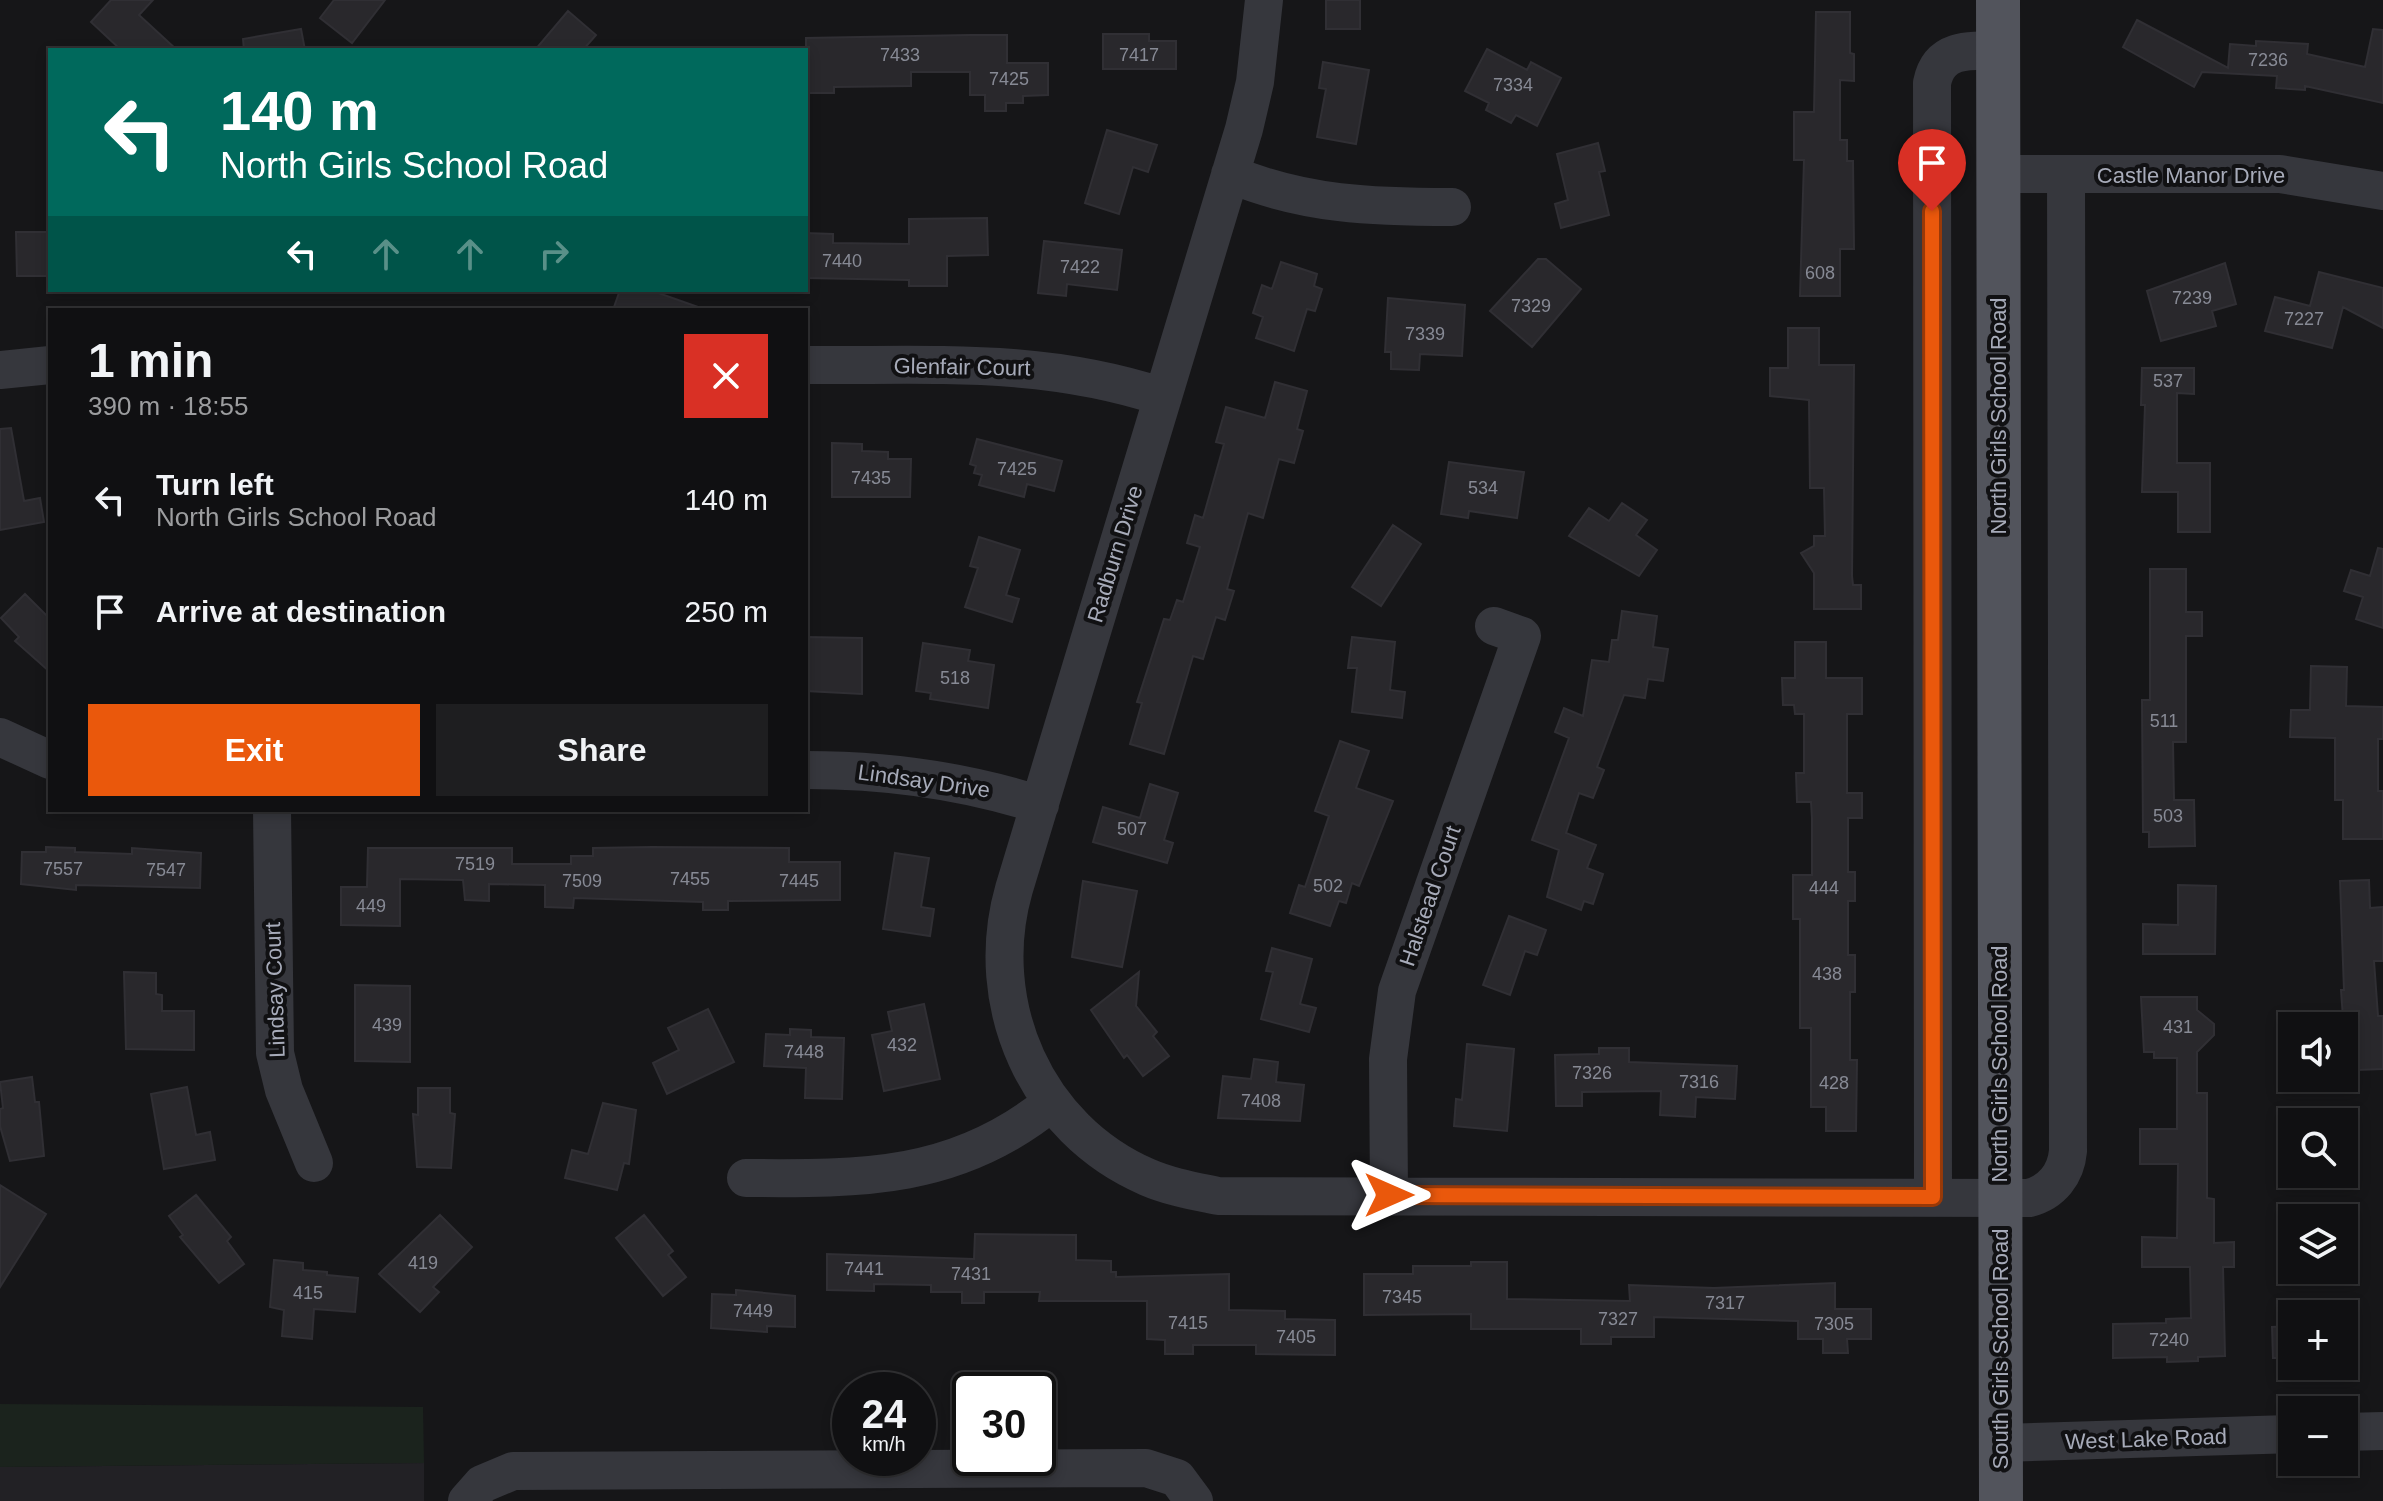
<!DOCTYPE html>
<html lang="en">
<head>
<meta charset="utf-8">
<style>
  :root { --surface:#101012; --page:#1e1e20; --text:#f1f3f6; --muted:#9c9d9f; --line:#303032; --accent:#ea580c }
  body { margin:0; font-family:Helvetica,sans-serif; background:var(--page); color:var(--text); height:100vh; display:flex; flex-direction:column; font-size:30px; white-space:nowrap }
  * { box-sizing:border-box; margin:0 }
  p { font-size:26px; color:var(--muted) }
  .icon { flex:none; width:44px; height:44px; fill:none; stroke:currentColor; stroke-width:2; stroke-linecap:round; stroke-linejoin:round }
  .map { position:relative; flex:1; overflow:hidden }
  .panel { position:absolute; left:48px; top:308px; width:760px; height:504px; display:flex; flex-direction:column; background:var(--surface); border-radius:0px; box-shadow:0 4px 12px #0003,0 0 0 2px var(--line) }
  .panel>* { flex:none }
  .guide { position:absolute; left:48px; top:48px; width:760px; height:244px; border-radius:0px; box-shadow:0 4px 12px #0003,0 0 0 2px var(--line); background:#00695c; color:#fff; overflow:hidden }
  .buttons { position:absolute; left:2278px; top:1012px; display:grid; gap:16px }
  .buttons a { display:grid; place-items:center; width:80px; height:80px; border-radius:0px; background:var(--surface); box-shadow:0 4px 12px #0003,0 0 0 2px var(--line); font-size:40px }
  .speed { position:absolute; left:832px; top:1372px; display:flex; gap:16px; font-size:40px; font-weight:700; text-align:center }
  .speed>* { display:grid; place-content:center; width:104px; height:104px; border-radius:50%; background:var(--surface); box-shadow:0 4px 12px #0003,0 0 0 2px var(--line); line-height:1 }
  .speed small { font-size:20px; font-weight:400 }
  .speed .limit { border:4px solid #111; border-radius:12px; background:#fff; color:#111 }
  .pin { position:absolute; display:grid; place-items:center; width:68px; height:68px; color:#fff; margin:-82px -34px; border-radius:50% 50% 50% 0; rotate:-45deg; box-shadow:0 0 8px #0007 }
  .pin .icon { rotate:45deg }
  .me { position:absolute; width:88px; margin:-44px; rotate:90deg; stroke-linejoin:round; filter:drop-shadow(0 0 6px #0008) }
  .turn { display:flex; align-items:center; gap:28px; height:168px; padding:0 40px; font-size:36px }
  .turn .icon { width:104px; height:104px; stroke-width:2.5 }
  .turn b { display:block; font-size:56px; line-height:68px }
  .lanes { display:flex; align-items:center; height:76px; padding:0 40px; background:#0003; justify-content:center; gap:40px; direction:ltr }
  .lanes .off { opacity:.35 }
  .round { display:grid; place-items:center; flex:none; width:84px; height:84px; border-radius:0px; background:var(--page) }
  .summary { display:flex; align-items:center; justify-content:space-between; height:136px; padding:0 40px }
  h1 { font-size:48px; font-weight:600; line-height:60px }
  .primary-button { display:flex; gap:16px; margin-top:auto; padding:16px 40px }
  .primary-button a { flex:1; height:92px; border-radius:0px; background:var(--accent); color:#fff; font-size:32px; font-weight:600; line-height:92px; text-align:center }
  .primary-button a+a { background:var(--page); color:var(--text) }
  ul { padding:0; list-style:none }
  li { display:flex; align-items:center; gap:24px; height:112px; padding:0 40px }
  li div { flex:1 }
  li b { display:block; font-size:30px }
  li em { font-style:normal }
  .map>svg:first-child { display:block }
  .built { fill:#222125 }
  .green { fill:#1b231d }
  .building { fill:#29282c; stroke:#302f34; stroke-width:2 }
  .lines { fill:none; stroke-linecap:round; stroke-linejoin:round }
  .minor { stroke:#36373d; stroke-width:38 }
  .major { stroke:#52545c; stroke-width:44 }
  .route-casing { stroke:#983908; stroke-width:20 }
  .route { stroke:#ea580c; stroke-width:14 }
  .labels { text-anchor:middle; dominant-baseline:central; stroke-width:8; stroke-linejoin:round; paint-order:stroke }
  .number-label { font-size:18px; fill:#878a95 }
  .street-label { font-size:22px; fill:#a7abb9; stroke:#111113 }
</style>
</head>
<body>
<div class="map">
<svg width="2383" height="1501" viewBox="0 0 2383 1501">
  <rect width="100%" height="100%" fill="#161618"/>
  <path class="built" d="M424 1463V1501H0V1467Z"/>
  <path class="green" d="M0 1404 423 1407 424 1463 0 1467Z"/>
  <path class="building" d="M111 0H153L139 15 177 50H121L91 22Z
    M334 0H385L352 43 320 18Z
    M1326 0H1360V29H1326Z
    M568 11 596 35 583 50H535Z
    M1816 12H1850V53L1854 54V81L1840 80V140H1847V161H1853L1854 249H1840V296H1800L1804 160H1794V112H1814Z
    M2137 20 2228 68 2230 44 2256 46V41L2308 44 2307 54 2365 67 2373 29 2383 30V103L2305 86V90L2276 88 2277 76 2202 72 2194 87 2123 47Z
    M301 29 305 50H244L243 39Z
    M1103 34H1149V41H1176V69H1103Z
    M970 35H1007V63H1048V95L1023 96V103H1006V111H985V95H970V72H911V86L834 87V93H806V38Z
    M1487 49 1527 70 1531 62 1561 78 1537 126 1516 115 1511 123 1486 110 1489 103 1465 91Z
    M1323 62 1369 70 1356 144 1317 137 1326 89 1319 88Z
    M1107 130 1157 145 1148 172 1133 167 1119 214 1085 203Z
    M1598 143 1605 171 1599 172 1609 215 1561 228 1555 204 1568 200 1557 154Z
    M987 218 988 255 947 256V286H909V280L806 278V233L833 234V243L909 244V219Z
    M16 232H48L50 276H17Z
    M1044 241 1122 250 1117 290 1067 284 1066 296 1038 293Z
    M1538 259H1546L1581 289 1532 347 1490 311Z
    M1281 262 1317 274 1314 286 1322 289 1315 311 1307 309 1294 351 1256 338 1263 317 1253 313 1262 285 1272 289Z
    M2225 263 2236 304 2212 311 2216 326 2161 341 2147 291Z
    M2319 272 2383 288V328L2343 307 2332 348 2265 331 2275 297 2310 306Z
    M620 290H650L698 307V310H613Z
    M1388 298 1465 305 1462 356 1420 354 1419 370 1391 369V352H1385Z
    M1788 328H1819V365H1854L1852 576 1853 585H1861V609H1814V573L1801 553 1814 546V536H1825L1824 488H1810L1809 400 1770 396V368H1788Z
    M2142 368H2194V394L2177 393V463H2210V532H2178V492H2142L2145 405H2141Z
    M1275 382 1307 391 1297 429 1303 431 1294 463 1279 459 1263 518 1248 513 1227 589 1234 591 1225 620 1216 617 1203 659 1193 656 1164 754 1130 744 1142 703 1137 702 1164 619 1170 620 1177 600 1183 602 1200 547 1187 543 1195 515 1203 518 1224 444 1216 442 1226 407 1265 418Z
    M11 428 24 501 40 498 44 522 0 530V429Z
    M977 439 1062 461 1054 491 1027 484 1024 497 979 485 982 475 974 473 976 466 970 464Z
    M832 443 862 444V451L888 452V459H911L910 497H832Z
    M1449 462 1524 472 1517 518 1469 511 1468 518 1441 514Z
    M1622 503 1647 520 1636 535 1657 550 1639 576 1569 536 1589 508 1609 521Z
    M1393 525 1421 544 1381 606 1352 587Z
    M979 537 1020 550 1006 595 1019 599 1012 622 965 607 978 568 970 566Z
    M2378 548 2383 549V628L2356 619 2363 597 2344 591 2351 570 2370 576Z
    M2150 569H2186V612H2202V636H2186V742H2173L2174 800H2194L2195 846 2149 847V832H2143L2142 700H2150Z
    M25 594 50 619V672L15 641 19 637 1 618Z
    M1622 611 1657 616 1653 647 1668 649 1663 681 1648 679 1645 698 1624 695 1597 767 1604 770 1593 798 1579 793 1566 833 1596 845 1587 868 1603 874 1593 904 1584 901 1581 910 1547 897 1559 850 1532 840 1569 738 1555 732 1564 708 1583 716 1592 660 1609 662 1612 640H1618Z
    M806 637 862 638V694L806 691Z
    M1352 637 1395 642 1390 690 1405 692 1402 718 1352 712 1357 668H1348Z
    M1795 642H1826V678H1862V714H1847V793H1862V818H1848V872H1855V901H1848V955H1855V992H1850V1060H1857L1856 1131H1826V1107H1811V1028H1800V919H1793V875H1812V818L1811 802H1797L1796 773H1804V714H1795L1794 705H1783L1782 678H1795Z
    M923 643 970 650 968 661 994 665 988 708 930 699 931 693 916 691Z
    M2311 666 2347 667 2346 706 2383 707V739H2378V791H2383V839H2343V800H2335V738L2290 737 2291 710H2310Z
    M1340 741 1369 751 1356 788 1393 801 1359 886 1352 883 1346 903 1339 901 1330 926 1290 913 1299 885 1305 887 1329 816 1315 811Z
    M1150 784 1178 793 1164 840 1173 843 1167 863 1093 842 1103 807 1140 818Z
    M46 847 75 848V852L132 854V848L201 853 200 888 76 885V890L21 884 22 852H46Z
    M652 847 789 848V862H840V900L728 901V910H703V902L574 898 573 908 545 907V885L489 884V901L465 900 463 880 400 879V926L341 925V887H367L368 848H512V864H571V856H593V848Z
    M895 853 929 858 921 907 934 909 930 936 883 929Z
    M2369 880 2370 908 2383 907V961H2374L2378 1016H2383V1069L2357 1070V1059L2346 1060 2341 990H2344L2340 881Z
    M1083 881 1137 891 1122 967 1072 957Z
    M2178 885 2216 886 2215 954H2143V924L2178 925Z
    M1509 916 1546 930 1537 955 1525 951 1510 995 1483 985Z
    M1272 948 1312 959 1300 1004 1316 1008 1309 1032 1261 1019 1273 972 1266 971Z
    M124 972 156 973V994L162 995V1011H194V1050L126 1049Z
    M1139 972 1136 1006 1157 1032 1153 1036 1169 1056 1143 1076 1127 1055 1124 1058 1091 1010Z
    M355 985 410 986V1062L355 1061Z
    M2141 997H2197V1010L2214 1024V1035L2197 1052V1093H2207V1198L2214 1199V1243L2234 1242V1267H2223L2225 1356 2198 1357V1361L2167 1362V1357L2113 1358V1324L2166 1323V1319L2191 1318 2190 1267H2142V1237L2177 1238 2178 1164H2140V1129H2177V1058H2154V1052H2144Z
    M924 1004 940 1079 884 1091 872 1035 892 1031 888 1012Z
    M708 1009 734 1062 667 1094 653 1063 679 1050 668 1028Z
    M790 1029 811 1030V1037L844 1038 842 1099 805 1098 806 1068 764 1066 766 1034 790 1035Z
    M1467 1044 1514 1049 1507 1131 1454 1126 1456 1099 1462 1100Z
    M1599 1048H1629V1062L1737 1066 1735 1099 1696 1097 1695 1117 1660 1115 1661 1091 1582 1092V1106H1556L1555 1055 1599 1054Z
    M1254 1059 1278 1062 1276 1082 1304 1085 1300 1121 1218 1118 1223 1076 1251 1079Z
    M32 1077 35 1102H39L44 1156 10 1161 0 1126V1109L3 1108 0 1082Z
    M187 1087 196 1135 210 1132 215 1160 164 1169 151 1094Z
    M418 1088H450V1113L455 1114 451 1168 417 1167 413 1114 418 1115Z
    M603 1103 636 1110 629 1164 624 1163 617 1190 565 1178 572 1150 588 1154Z
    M0 1185 46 1214 0 1287Z
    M196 1195 231 1237 227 1241 244 1264 219 1283 180 1237 183 1235 169 1216Z
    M440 1215 472 1247 433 1287 439 1292 420 1312 379 1274Z
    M644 1215 673 1251 668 1255 686 1277 663 1296 616 1238Z
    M975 1234 1076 1235V1260L1111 1261V1272H1116V1277L1229 1274V1310L1285 1311V1319L1335 1320V1355L1256 1354V1345H1193V1354H1165V1340L1147 1339V1301H1039L1040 1292H984V1303H962V1292H931V1285L874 1284V1291L827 1290V1254L974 1259Z
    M274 1260 303 1263V1270L327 1272V1275L358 1278 355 1312 314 1309 312 1339 282 1336 284 1310 270 1307Z
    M1471 1262H1507V1299L1630 1301 1629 1285 1714 1288 1835 1283V1309H1871V1339H1847L1848 1353H1823V1339H1798V1321L1654 1317V1337H1611V1344H1581V1329H1471V1314L1364 1315V1274H1413V1266H1471Z
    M736 1290 795 1296V1327L767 1326V1332L711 1328 712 1294 736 1295Z
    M2292 1326V1358H2273L2272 1327Z"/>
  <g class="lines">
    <path class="minor" d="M1264 0 1255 82 1244 129 1014 889C981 1004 1036 1129 1147 1177 1170 1187 1194 1191 1218 1196L2029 1198C2052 1192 2066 1174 2068 1151L2066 175
      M1230 174C1304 205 1374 207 1452 207
      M1998 174H2280L2383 191
      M806 365C932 366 1041 357 1163 397
      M0 370 50 365
      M0 737 50 760
      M806 770C886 770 963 780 1040 805
      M272 810 275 1053 284 1090 314 1163
      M746 1178C861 1179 958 1180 1052 1102
      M1389 1195 1388 1059 1397 991 1522 636 1494 626
      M1933 1197 1932 83C1939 48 1969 50 1998 51
      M2344 1432 2383 1431
      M2001 1443 2292 1434
      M467 1501 482 1484 513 1471 1146 1468 1177 1478 1194 1501"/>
    <path class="major" d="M1998 0 2001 1501"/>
  </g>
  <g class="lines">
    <defs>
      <path id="route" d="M1389 1195 1933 1197 1932 211"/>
    </defs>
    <use href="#route" class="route-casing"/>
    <use href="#route" class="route"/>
  </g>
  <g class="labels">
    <g class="number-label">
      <text x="900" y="55">7433</text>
      <text x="1139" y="55">7417</text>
      <text x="2268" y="60">7236</text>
      <text x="1009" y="79">7425</text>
      <text x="1513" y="85">7334</text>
      <text x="842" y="261">7440</text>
      <text x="1080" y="267">7422</text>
      <text x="1820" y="273">608</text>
      <text x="2192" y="298">7239</text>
      <text x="1531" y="306">7329</text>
      <text x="2304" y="319">7227</text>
      <text x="1425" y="334">7339</text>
      <text x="2168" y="381">537</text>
      <text x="1017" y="469">7425</text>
      <text x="871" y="478">7435</text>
      <text x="1483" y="488">534</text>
      <text x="955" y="678">518</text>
      <text x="2164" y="721">511</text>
      <text x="2168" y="816">503</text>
      <text x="1132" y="829">507</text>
      <text x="475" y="864">7519</text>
      <text x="63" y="869">7557</text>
      <text x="166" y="870">7547</text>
      <text x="690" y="879">7455</text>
      <text x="582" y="881">7509</text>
      <text x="799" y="881">7445</text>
      <text x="1328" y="886">502</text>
      <text x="1824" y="888">444</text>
      <text x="371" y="906">449</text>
      <text x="1827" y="974">438</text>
      <text x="387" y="1025">439</text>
      <text x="2178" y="1027">431</text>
      <text x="902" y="1045">432</text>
      <text x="804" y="1052">7448</text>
      <text x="1592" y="1073">7326</text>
      <text x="1699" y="1082">7316</text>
      <text x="1834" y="1083">428</text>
      <text x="1261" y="1101">7408</text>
      <text x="423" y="1263">419</text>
      <text x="864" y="1269">7441</text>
      <text x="971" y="1274">7431</text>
      <text x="308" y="1293">415</text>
      <text x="1402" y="1297">7345</text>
      <text x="1725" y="1303">7317</text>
      <text x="753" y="1311">7449</text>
      <text x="1618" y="1319">7327</text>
      <text x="1188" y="1323">7415</text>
      <text x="1834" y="1324">7305</text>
      <text x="1296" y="1337">7405</text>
      <text x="2169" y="1340">7240</text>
    </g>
    <g class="street-label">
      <text x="2191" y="175">Castle Manor Drive</text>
      <text transform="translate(962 367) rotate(1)">Glenfair Court</text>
      <text transform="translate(1998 416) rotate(-90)">North Girls School Road</text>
      <text transform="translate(1115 554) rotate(-73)">Radburn Drive</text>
      <text transform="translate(924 781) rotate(8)">Lindsay Drive</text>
      <text transform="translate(1430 896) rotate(-71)">Halstead Court</text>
      <text transform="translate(275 990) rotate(-92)">Lindsay Court</text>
      <text transform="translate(1999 1064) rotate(-90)">North Girls School Road</text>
      <text transform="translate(2000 1349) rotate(-90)">South Girls School Road</text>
      <text transform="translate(2146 1439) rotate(-2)">West Lake Road</text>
    </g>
  </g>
</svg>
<div class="buttons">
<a><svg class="icon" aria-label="sound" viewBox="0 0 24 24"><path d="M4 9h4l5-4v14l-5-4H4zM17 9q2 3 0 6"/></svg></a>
<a><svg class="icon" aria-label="search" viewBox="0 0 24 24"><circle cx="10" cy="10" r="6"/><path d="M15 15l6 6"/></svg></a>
<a><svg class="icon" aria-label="layers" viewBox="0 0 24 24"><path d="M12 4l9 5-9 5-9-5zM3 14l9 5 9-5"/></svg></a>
<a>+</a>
<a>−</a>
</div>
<div class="speed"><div>24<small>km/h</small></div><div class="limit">30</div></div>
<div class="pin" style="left:1932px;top:211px;background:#d93025"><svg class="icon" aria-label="arrive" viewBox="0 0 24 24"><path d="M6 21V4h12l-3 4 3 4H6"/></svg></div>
<svg class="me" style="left:1389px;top:1195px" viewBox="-20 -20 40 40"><path d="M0-17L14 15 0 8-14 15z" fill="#ea580c" stroke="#fff" stroke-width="4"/></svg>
<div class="guide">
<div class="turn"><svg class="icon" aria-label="left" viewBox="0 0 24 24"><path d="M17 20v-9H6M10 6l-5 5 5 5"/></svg><div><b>140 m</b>North Girls School Road</div></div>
<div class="lanes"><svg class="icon" aria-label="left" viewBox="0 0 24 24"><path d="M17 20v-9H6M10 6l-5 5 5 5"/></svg><svg class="icon off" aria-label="ahead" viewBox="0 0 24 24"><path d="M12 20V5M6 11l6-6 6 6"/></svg><svg class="icon off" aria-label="ahead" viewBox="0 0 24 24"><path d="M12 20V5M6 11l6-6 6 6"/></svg><svg class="icon off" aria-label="right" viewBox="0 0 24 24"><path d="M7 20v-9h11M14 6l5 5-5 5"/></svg></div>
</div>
<section class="panel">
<div class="summary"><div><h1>1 min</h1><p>390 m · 18:55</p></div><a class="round" style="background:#d93025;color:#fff"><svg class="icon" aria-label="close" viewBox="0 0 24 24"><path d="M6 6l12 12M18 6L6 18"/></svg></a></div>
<ul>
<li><svg class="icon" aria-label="left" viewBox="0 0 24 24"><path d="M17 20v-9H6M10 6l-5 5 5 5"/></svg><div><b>Turn left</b><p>North Girls School Road</p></div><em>140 m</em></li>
<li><svg class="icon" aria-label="arrive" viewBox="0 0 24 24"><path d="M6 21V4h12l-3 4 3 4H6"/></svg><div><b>Arrive at destination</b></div><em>250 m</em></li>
</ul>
<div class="primary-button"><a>Exit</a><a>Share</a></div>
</section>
</div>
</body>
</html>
